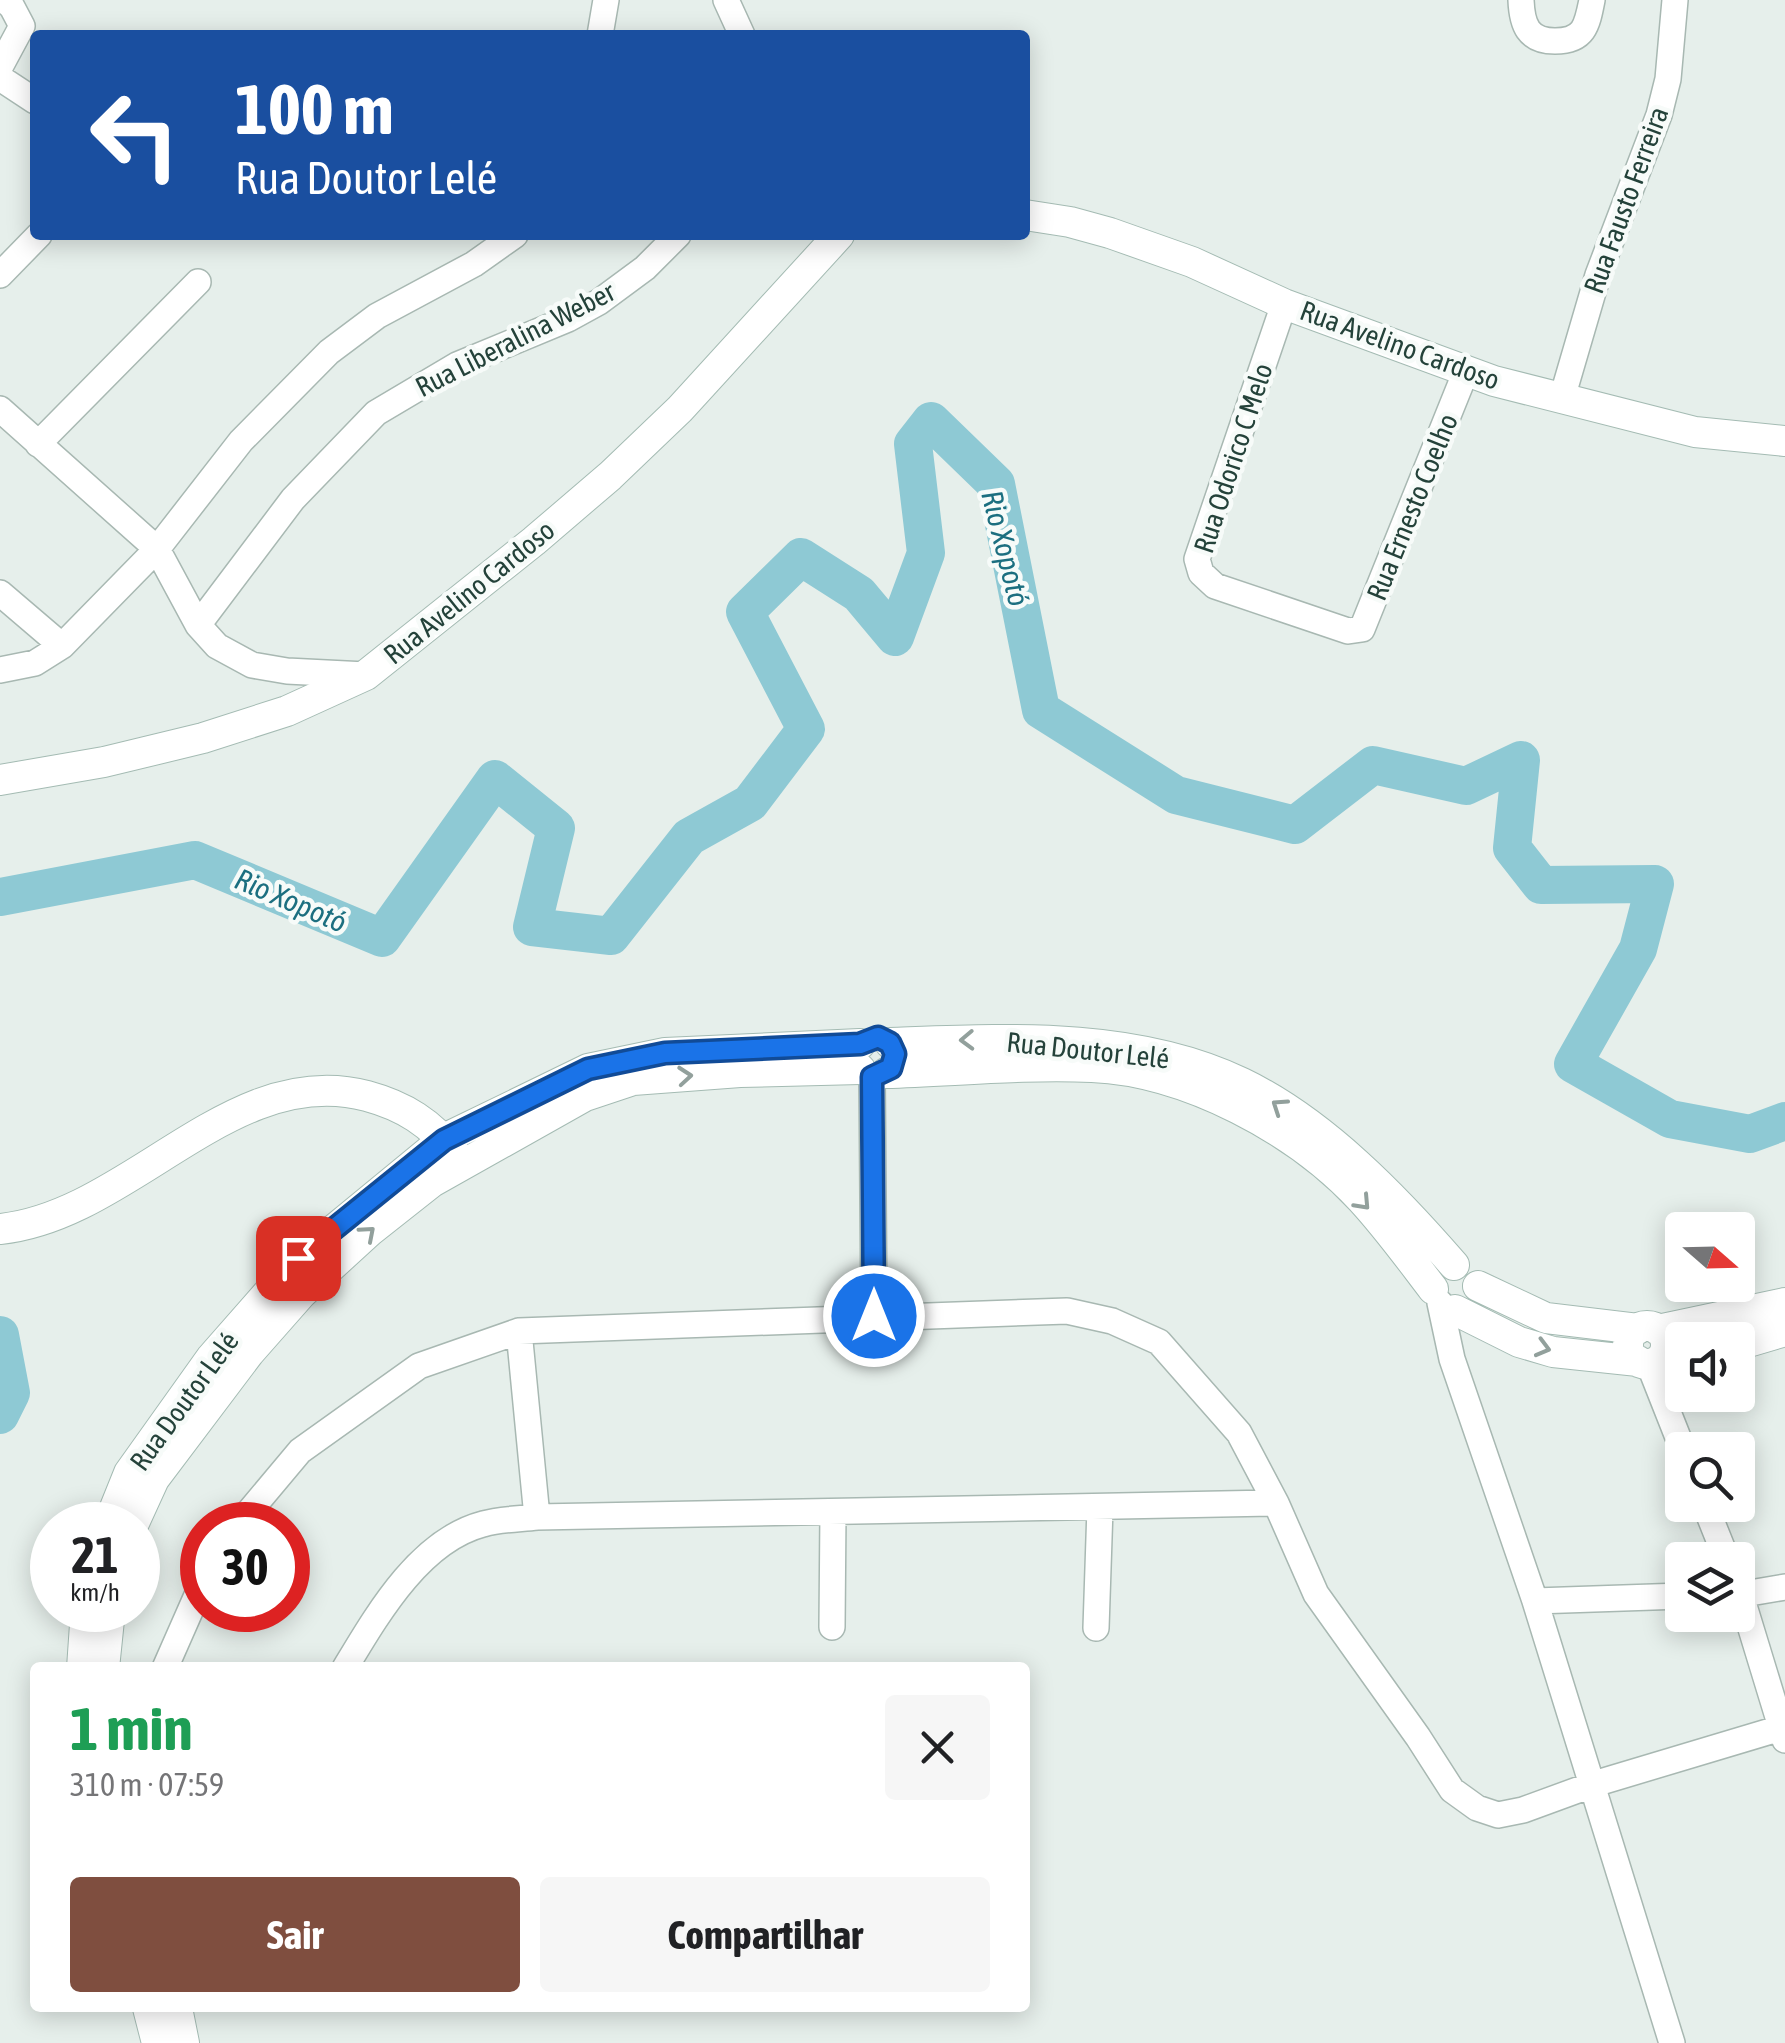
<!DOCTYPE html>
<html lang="pt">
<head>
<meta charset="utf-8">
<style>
  :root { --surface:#fff; --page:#f6f6f6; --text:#202124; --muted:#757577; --accent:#7f4e3f }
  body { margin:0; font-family:"Asap Condensed",sans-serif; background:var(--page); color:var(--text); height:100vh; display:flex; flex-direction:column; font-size:38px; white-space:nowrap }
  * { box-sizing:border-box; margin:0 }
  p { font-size:32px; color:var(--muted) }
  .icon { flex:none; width:55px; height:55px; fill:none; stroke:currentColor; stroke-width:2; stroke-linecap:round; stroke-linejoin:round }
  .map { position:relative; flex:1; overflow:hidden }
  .sheet { position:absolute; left:30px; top:1662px; width:1000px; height:350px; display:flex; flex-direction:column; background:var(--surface); border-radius:10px; box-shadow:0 5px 25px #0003 }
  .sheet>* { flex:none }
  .banner { position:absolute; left:30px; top:30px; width:1000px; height:210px; border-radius:10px; box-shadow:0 5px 25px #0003; background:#1a4fa0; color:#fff; overflow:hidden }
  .needle { width:65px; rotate:110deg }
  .fabs { position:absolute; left:1665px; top:1212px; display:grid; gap:20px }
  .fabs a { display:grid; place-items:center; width:90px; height:90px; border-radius:10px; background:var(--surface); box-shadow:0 5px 25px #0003; font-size:50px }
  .speed { position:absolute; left:30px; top:1502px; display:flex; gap:20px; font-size:50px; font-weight:700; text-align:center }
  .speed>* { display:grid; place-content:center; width:130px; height:130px; border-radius:50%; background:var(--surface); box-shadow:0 5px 25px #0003; line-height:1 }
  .speed small { font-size:25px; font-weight:400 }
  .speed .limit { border:15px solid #d22; background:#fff; color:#111 }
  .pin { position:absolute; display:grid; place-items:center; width:85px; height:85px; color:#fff; margin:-42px; border-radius:20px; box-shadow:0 5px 15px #0006 }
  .me { position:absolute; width:110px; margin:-55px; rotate:0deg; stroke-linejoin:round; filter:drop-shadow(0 0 8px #0008) }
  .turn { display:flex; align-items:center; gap:35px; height:210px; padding:0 40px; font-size:45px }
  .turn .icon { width:130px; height:130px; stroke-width:2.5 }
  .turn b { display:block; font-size:70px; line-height:85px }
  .round { display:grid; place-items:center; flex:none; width:105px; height:105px; border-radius:10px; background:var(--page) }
  .overview { display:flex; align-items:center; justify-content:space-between; height:170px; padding:0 40px }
  h1 { font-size:60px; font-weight:700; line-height:75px; color:#1e9e55 }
  .primary-button { display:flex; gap:20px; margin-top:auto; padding:20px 40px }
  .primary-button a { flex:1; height:115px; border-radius:10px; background:var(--accent); color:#fff; font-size:40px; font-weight:700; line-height:115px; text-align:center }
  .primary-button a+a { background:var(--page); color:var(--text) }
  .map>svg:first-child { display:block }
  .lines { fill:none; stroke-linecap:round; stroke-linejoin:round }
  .river { stroke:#8ec9d4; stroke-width:38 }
  .street-casing { stroke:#a8b8b2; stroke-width:28 }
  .secondary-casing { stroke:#a4bbb3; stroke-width:32 }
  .street { stroke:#fff; stroke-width:25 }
  .secondary { stroke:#fff; stroke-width:30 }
  .oneway { stroke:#92a09c }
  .route-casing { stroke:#114b97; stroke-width:25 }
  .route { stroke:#1a73e8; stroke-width:18 }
  .labels { text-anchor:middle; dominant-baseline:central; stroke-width:9; stroke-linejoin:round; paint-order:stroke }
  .street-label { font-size:28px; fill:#24423a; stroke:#f7fbf9 }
  .water-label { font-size:30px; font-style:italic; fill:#1c6f80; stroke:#f7fbf9 }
</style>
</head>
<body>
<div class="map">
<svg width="1785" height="2043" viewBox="0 0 1785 2043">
  <rect width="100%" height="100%" fill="#e6efeb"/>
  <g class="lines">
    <path class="river" d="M0 897 195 860 382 938 495 779 556 828 532 927 611 936 689 837 750 803 806 729 745 612 801 557 859 594 895 637 926 553 913 444 931 421 996 484 1041 710 1176 795 1295 825 1373 765 1466 786 1521 760 1512 848 1541 885 1655 884 1638 949 1573 1064 1670 1119 1750 1134 1785 1121
      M0 1335 11 1393 0 1415"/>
    <defs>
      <path id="street" d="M726 0 742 35
        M1521 0C1522 25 1528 41 1555 41 1584 41 1587 26 1592 0
        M600 35 606 0
        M0 67 22 26 12 7 4 0
        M0 78 35 101
        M0 275 39 235
        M1284 304 1197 559 1201 573 1215 586 1348 631 1362 629 1466 371
        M1562 398 1598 275 1659 115 1668 79 1675 0
        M0 409 157 549 198 625 217 646 252 665 287 671 366 675
        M38 444 198 282
        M0 593 62 646
        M198 625 293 499 376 413 457 365 568 319 599 302 645 268 678 235
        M0 670 35 663 62 646 157 549 241 441 329 352 377 316 474 264 515 235
        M872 1077 874 1316
        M1440 1303 1452 1359 1535 1601 1672 2043
        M519 1331 537 1517
        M1649 1364 1683 1450
        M1705 1505 1727 1560
        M238 1525 300 1451 419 1366 519 1331 1067 1311 1112 1321 1159 1342 1239 1433 1276 1503 1316 1594 1418 1737 1452 1790 1477 1808 1498 1815 1523 1810 1594 1784 1781 1728
        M1738 1586 1785 1740
        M1738 1595 1785 1587
        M1535 1601 1682 1596
        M832 1627 833 1512
        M1096 1628 1100 1508
        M165 1668 202 1584
        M345 1668C377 1615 419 1541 483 1524 500 1519 520 1519 537 1517L1276 1503"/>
      <path id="secondary" d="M1025 215 1070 222 1110 233 1192 262 1284 304 1494 381 1695 432 1785 441
        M0 780 104 762 203 738 287 711 366 675 534 541 610 476 680 409 839 235
        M890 1043C1005 1039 1134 1031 1242 1083 1323 1122 1396 1198 1454 1265
        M886 1073C954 1071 1024 1064 1092 1067 1187 1071 1297 1130 1361 1199 1387 1227 1410 1259 1433 1289
        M0 1229C130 1216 232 1060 367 1096 404 1106 431 1123 455 1154
        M1478 1286 1546 1318 1638 1329
        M1455 1310 1519 1342 1553 1352 1638 1361
        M1628 1345a19 19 0 1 1 38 0a19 19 0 1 1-38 0Z
        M1658 1330 1785 1303
        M1738 1345 1785 1331
        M108 1525 129 1473 211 1358 298 1259 444 1139 588 1069 665 1053 860 1044
        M133 1525 154 1479 249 1353 301 1294 370 1231 432 1182 585 1096 633 1080 740 1072 860 1069
        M82 1668 86 1610
        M104 1668 110 1610
        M148 2008 157 2043
        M177 2008 184 2043"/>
    </defs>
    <use href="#street" class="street-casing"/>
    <use href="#secondary" class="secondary-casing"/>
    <use href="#street" class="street"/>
    <use href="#secondary" class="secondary"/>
  </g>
  <defs><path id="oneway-chevron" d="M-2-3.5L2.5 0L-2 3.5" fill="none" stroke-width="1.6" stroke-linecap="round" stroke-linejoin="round" transform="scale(2.5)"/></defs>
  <g class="oneway">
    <use href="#oneway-chevron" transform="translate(967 1040) rotate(178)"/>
    <use href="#oneway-chevron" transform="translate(685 1076) rotate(-5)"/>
    <use href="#oneway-chevron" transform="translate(1279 1106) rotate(-146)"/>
    <use href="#oneway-chevron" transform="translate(1363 1203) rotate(47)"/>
    <use href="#oneway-chevron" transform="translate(368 1233) rotate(-41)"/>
    <use href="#oneway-chevron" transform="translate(1543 1348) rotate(15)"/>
  </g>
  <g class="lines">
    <defs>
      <path id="route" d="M298 1258 444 1140 588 1069 665 1053 860 1044 878 1037 890 1043 895 1054 891 1068 872 1077 874 1316"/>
    </defs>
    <use href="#route" class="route-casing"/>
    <use href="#route" class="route"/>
  </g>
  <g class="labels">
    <g class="street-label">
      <text transform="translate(1626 200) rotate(-70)">Rua Fausto Ferreira</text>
      <text transform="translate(515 339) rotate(-27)">Rua Liberalina Weber</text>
      <text transform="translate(1400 345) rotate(20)">Rua Avelino Cardoso</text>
      <text transform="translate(1233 458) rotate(-72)">Rua Odorico C Melo</text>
      <text transform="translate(1412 507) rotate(-68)">Rua Ernesto Coelho</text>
      <text transform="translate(469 592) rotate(-39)">Rua Avelino Cardoso</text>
      <text transform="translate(1088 1050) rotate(6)">Rua Doutor Lelé</text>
      <text transform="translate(184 1401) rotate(-54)">Rua Doutor Lelé</text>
    </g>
    <g class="water-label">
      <text transform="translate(1006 548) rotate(76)">Rio Xopotó</text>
      <text transform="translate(291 900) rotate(23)">Rio Xopotó</text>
    </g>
  </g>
</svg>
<div class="fabs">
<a><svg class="needle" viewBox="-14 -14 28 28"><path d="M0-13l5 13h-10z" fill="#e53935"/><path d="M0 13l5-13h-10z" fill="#757577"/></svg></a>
<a><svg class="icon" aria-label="sound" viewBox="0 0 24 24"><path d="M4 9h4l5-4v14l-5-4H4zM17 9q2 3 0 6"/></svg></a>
<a><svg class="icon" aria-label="search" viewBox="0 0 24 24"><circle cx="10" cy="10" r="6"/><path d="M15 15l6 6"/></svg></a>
<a><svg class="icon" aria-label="layers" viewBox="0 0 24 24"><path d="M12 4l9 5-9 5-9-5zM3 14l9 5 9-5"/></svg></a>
</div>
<div class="speed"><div>21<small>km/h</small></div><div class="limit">30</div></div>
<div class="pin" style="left:298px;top:1258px;background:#d93025"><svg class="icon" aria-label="arrive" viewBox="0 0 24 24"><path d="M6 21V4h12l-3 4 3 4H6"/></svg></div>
<svg class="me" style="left:874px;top:1316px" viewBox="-20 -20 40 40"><circle r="17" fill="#1a73e8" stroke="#fff" stroke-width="3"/><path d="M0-11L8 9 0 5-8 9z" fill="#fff"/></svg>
<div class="banner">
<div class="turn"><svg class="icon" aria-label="left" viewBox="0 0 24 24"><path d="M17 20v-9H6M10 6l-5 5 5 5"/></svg><div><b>100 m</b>Rua Doutor Lelé</div></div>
</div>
<section class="sheet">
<div class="overview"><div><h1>1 min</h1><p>310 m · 07:59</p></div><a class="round"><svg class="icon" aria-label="close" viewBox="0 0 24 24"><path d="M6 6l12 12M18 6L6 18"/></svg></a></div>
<div class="primary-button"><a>Sair</a><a>Compartilhar</a></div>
</section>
</div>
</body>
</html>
